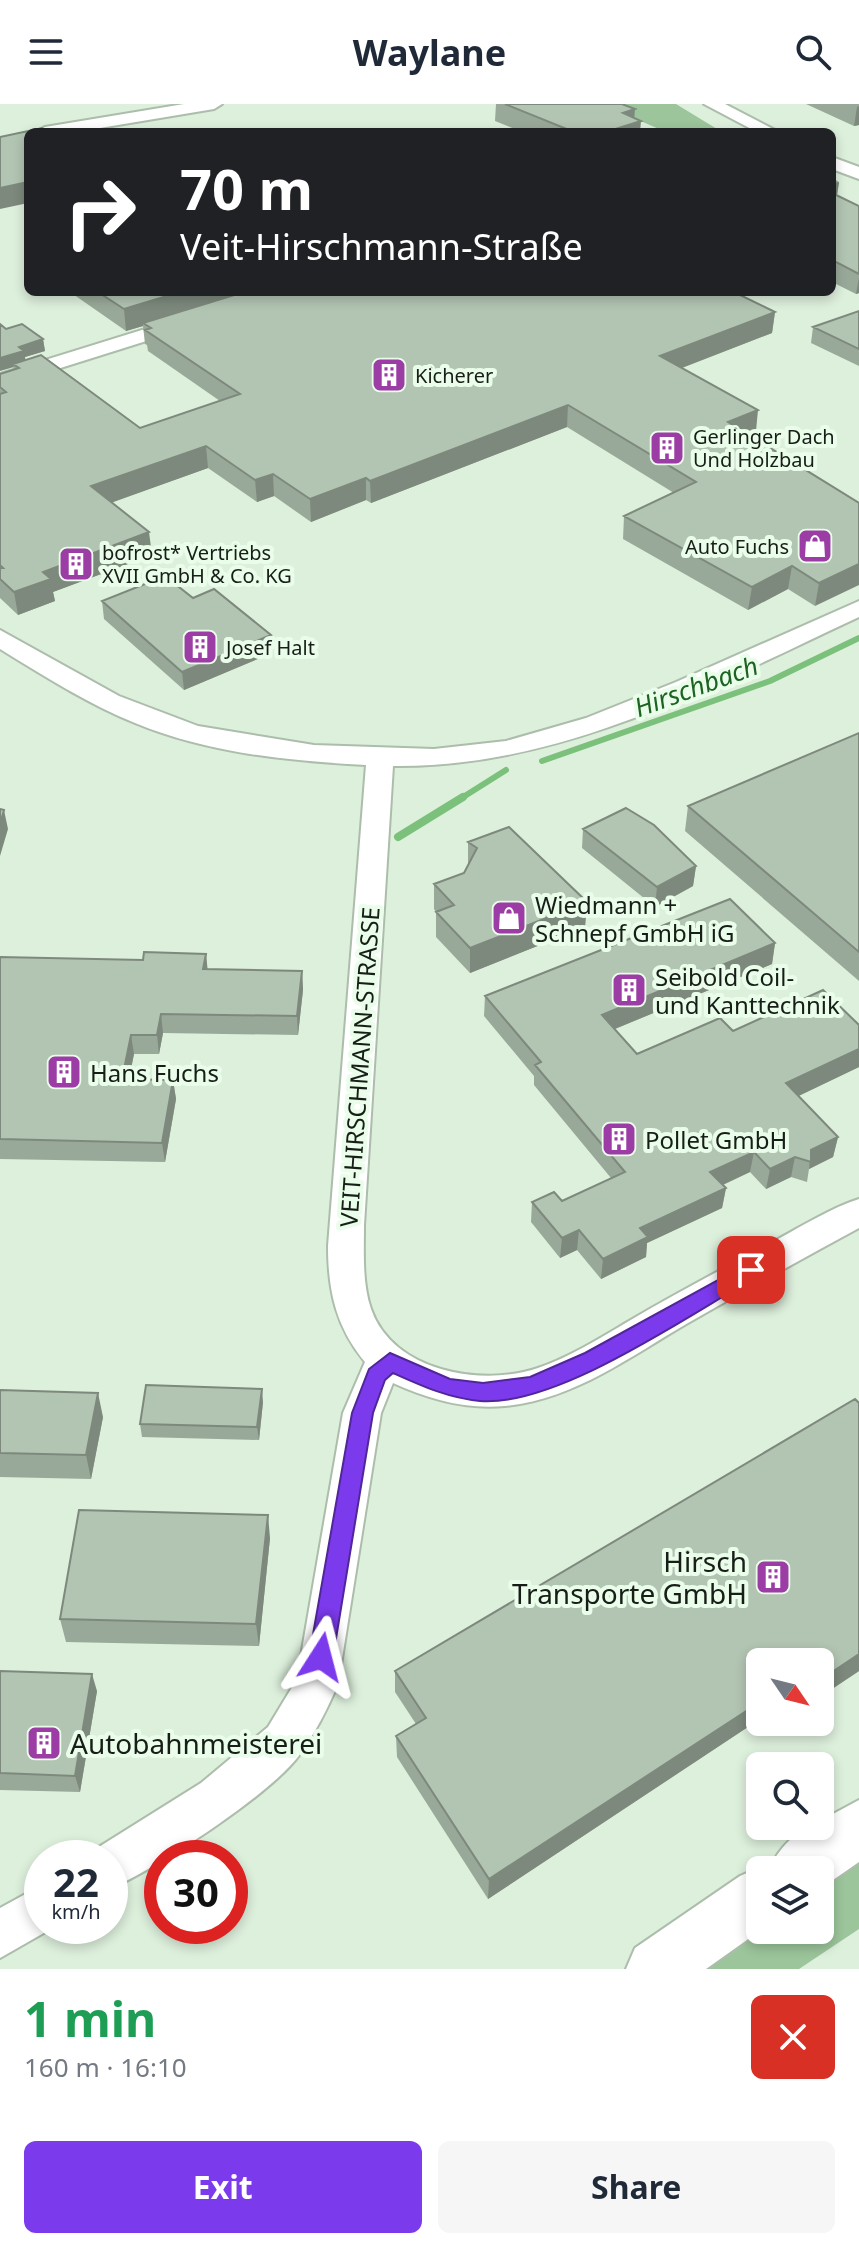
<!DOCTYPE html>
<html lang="en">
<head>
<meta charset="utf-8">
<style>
  :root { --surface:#fff; --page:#f6f6f7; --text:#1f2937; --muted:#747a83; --accent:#7c3aed }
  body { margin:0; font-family:"Noto Sans",sans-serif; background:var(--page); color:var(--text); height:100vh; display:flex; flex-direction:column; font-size:30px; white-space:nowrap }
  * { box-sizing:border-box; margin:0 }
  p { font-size:26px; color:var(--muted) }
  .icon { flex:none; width:44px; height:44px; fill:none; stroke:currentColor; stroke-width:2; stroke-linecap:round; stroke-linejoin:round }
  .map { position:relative; height:1865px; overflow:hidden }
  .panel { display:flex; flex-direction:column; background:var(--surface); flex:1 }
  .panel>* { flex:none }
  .top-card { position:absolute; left:24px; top:24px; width:812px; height:168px; border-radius:12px; box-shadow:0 4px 12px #0003; background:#202124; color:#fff; overflow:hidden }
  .needle { width:52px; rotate:125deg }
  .buttons { position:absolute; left:746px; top:1544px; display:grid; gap:16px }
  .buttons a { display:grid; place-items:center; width:88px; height:88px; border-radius:12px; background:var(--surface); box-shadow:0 4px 12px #0003; font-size:40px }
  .speed { position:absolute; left:24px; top:1736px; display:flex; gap:16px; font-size:40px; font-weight:700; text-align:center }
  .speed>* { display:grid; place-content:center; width:104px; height:104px; border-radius:50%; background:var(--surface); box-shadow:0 4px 12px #0003; line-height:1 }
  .speed small { font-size:20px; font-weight:400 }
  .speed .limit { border:12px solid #d22; background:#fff; color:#111 }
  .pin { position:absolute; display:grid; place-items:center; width:68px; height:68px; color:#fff; margin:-34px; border-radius:16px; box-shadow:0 4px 12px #0006 }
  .me { position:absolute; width:88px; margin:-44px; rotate:9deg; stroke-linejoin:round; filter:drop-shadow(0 0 6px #0008) }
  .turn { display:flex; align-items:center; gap:28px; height:168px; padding:0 24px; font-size:36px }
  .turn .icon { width:104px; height:104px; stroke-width:2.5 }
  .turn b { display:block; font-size:56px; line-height:68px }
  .round { display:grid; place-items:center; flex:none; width:84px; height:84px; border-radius:12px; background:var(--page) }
  .summary { display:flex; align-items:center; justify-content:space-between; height:136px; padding:0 24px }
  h1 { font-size:48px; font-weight:700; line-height:60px; color:#1e9e55 }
  .cta { display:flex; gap:16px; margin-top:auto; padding:16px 24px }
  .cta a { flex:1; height:92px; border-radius:12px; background:var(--accent); color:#fff; font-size:32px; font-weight:700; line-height:92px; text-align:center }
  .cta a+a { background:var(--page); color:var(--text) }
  header { display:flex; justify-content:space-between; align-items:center; height:104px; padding:0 24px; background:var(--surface); font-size:36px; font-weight:700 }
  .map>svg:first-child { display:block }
  .green { fill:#9cc59b }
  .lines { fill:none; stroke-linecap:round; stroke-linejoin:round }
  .stream-far1 { stroke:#7bc07b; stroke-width:6 }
  .stream { stroke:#7bc07b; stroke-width:8 }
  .minor-casing { stroke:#acbdab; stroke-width:4 }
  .major-casing { stroke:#acbdab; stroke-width:4 }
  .minor { fill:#fff; fill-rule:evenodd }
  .major { fill:#fff; fill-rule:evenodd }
  .wall { fill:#99a999 }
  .shaded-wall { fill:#7d897d }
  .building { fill:#b2c4b2; stroke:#7d897d; stroke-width:2 }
  .route { fill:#7c3aed; stroke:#51269a; stroke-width:2 }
  .labels { text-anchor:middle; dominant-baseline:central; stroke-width:8; stroke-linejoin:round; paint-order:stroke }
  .far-poi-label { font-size:20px; fill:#171e17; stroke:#eafdea; text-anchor:start }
  .poi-label { font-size:24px; fill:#171e17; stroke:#eafdea; text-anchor:start }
  .street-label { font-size:24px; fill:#171e17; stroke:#eafdea }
  .water-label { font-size:26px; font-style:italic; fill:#1d6322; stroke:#eafdea }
  .near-poi-label { font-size:28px; fill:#171e17; stroke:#eafdea; text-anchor:end }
</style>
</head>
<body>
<header><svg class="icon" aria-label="menu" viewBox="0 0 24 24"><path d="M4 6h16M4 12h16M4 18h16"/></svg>Waylane<svg class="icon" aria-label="search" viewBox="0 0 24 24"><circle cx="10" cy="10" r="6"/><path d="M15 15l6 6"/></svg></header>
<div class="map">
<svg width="859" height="1865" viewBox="0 0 859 1865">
  <rect width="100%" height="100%" fill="#ddf0dc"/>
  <path class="green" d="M573 0H676L722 28H666L615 6Z
    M859 1748V1825L799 1865H690L760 1826H820V1774Z"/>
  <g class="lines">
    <path class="stream-far1" d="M542 657 770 577 859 534
      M460 695 506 666"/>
    <path class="stream" d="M398 733 463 693"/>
    <defs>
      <path id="minor" d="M184 0H222L214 5 76 28H36L45 23Z
        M704 0H725L779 28H757Z
        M832 53 859 63V75L832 65Z
        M187 212 194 214 197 218 194 222 0 283V270Z
        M859 497V513C711 582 561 664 393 662L364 1121C364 1148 362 1179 371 1205 393 1268 482 1283 538 1264 570 1253 600 1234 629 1217 678 1188 728 1162 778 1135 804 1121 831 1104 859 1095V1124C802 1155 744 1187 688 1219 631 1252 573 1296 505 1302 466 1306 428 1295 393 1279L381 1309 338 1580C328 1604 315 1629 300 1650 272 1690 154 1766 110 1785V1754H90L94 1746 201 1679 268 1623 297 1575 343 1309 365 1258C336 1223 328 1187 328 1142L366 661C289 657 207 649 135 619 88 600 44 572 0 545V526L119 592 198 622 314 641 434 645 506 637 586 614 676 578Z
        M42 1781V1822H56L0 1854V1804Z"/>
      <path id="major" d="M859 1696V1758L820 1785V1766H769C777 1747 797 1722 820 1722V1717Z
        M760 1763 767 1766H760L761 1826 706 1865H626L635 1844 740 1772Z"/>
    </defs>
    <use href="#minor" class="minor-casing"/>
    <use href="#major" class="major-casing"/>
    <use href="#minor" class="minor"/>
    <use href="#major" class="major"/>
  </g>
  <path class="wall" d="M496 0H622L635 14 640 28H522L495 17Z
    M806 0H859V21L854 22Z
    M832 74 839 78 837 92 859 102V189L856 190 832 178Z
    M70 188H734L775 208 772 229 682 264 756 327 747 331 859 399 815 502 788 485 748 506 623 435 624 412 674 389 567 323 371 399 366 396 311 418 274 392 257 398 208 364 112 398 152 451 53 488 55 497 18 511 0 494V270L14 266 6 225 43 235 45 247 25 253V256L140 324 220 297 148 247 147 241 145 240 143 222 126 227Z
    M859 207V262L811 239 813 223Z
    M193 494 272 549 184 586 104 515 102 497Z
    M859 629V877L685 727 688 702Z
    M583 725 696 762 693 782 655 803 582 744Z
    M468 738 587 798 585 823 470 869 436 833V808L434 805V780L464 769 468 761Z
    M775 839 772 860 615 925 637 950 733 927 859 921V963L798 992 838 1033 833 1053 809 1065 807 1078 791 1073 766 1085 750 1068 723 1081 726 1084 722 1104 647 1139 646 1153 601 1175 577 1146 560 1154 531 1118 532 1098 562 1097 611 1074 534 981V972L484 912 485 892Z
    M206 850 207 865 302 867 303 886 298 931 163 929 159 950H134L129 975 173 976 176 995 165 1058 0 1055V853L143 856Z
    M0 1286 103 1313 91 1375 0 1373Z
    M855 1295 859 1299V1567L820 1593V1558H760V1615L488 1795 397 1653 396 1632 416 1620 395 1588V1567Z
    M263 1298 259 1336 142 1333 140 1320Z
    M270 1434 259 1542 66 1538 60 1515Z
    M0 1567 97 1587 80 1688 0 1686Z"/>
  <path class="shaded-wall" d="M859 2V21L854 22 857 3Z
    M635 5 634 19 641 17 640 28H606L623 9Z
    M28 78V99L0 105V84Z
    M839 78 836 97 832 98V80Z
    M859 173V189L856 190Z
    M180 188H252L143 219V222L126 227 124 205Z
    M775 208 772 229 658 273 660 252Z
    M43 235 45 247 25 253 26 259 13 260 14 263 0 267V254L19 243Z
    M568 301 567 323 371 399 370 377Z
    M758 306 756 327 725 340 728 318Z
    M206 342 208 364 94 405 91 382Z
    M273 370 274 392 257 398 255 376Z
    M366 374V396L311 418 310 395Z
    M149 428 152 451 53 488 55 497 18 511 14 488 43 468Z
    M859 460V481L815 502 819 479Z
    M792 462 788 485 748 506 752 483Z
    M271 531 272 549 184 586 182 568Z
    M4 706 8 725 0 752V720Z
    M696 762 693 782 655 803 657 783Z
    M587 798 585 823 470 869V844Z
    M775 839 772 860 600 931 602 911Z
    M206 850 208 869 203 865Z
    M302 867 303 886 298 931 297 912Z
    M161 910 163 929 159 950 157 931Z
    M131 931 134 950 125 994 122 975Z
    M859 945V963L782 1000 786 979Z
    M173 976 176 995 165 1058 162 1039Z
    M838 1033 833 1053 809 1065 811 1046Z
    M754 1048 750 1068 707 1088 710 1068Z
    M795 1053 791 1073 766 1085 770 1065Z
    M726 1084 722 1104 647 1139 646 1153 601 1175 603 1155 640 1124Z
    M579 1126 577 1146 560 1154 562 1134Z
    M262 1285 263 1298 259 1336 257 1323Z
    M98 1289 103 1313 91 1375 86 1351Z
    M268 1411 270 1434 259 1542 256 1520Z
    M859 1550V1567L820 1593V1576Z
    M92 1570 97 1587 80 1688 75 1672Z
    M760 1598V1615L488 1795 489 1775Z"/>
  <path class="building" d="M505 0H622L635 5 623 9 641 17 606 28H574Z
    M42 24 47 28H28V78L0 84V33Z
    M832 89 859 102V170L832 156Z
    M98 188H180L124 205Z
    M244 188H734L775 208 660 252 758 306 728 318 859 399V460L819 479 792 462 752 483 624 412 696 378 568 301 370 377 366 374 310 395 273 370 255 376 206 342 91 382 149 428 43 468 51 475 14 488 0 475V464H3L0 461V290L6 288 0 283V270L19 264 13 260 41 251 140 324 240 290 145 226 151 224 143 219Z
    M859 207V245L813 223Z
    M0 220 6 225 22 220 43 235 19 243 24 247 0 254Z
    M165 472 193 494 214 485 271 531 182 568 102 497Z
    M859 629V848L688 702Z
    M626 704 654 721 696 762 657 783 583 725Z
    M0 705 4 706 0 720Z
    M509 723 587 798 470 844 436 808 454 801 434 780 464 769 477 744 468 738Z
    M730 795 775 839 602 911 637 950 720 914 733 927 823 886 859 921V945L786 979 838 1033 811 1046V1058L795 1053 770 1065 754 1048 710 1068 726 1084 640 1124 648 1133 603 1155 579 1126 562 1134 532 1098 554 1088 562 1097 625 1068 535 961 541 958 485 892Z
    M144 848 206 850 203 865 302 867 297 912 161 910 157 931H131L122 975 173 976 162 1039 0 1035V853L143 856Z
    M146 1281 262 1285 257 1323 140 1320Z
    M0 1286 98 1289 86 1351 0 1349Z
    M855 1295 859 1299V1550L820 1576V1558H760V1598L489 1775 396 1632 426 1614 395 1567Z
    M79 1406 268 1411 256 1520 60 1515Z
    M0 1567 92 1570 75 1672 0 1669Z"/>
  <path class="route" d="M751 1158 758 1160 761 1166 758 1172C690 1210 558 1303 480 1297 448 1294 422 1282 393 1269L385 1276 373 1309 333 1553 330 1561 321 1564 313 1561 309 1553 352 1309 369 1265 390 1249 450 1275 483 1279 530 1273 585 1249Z"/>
  <defs>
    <symbol id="building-square" viewBox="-11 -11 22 22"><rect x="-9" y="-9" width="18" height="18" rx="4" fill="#9c3da5" stroke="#eafdea"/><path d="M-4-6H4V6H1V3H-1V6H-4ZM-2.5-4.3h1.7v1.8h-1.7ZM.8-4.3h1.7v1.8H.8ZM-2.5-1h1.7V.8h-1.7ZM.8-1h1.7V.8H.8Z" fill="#fff"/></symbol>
    <symbol id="shop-square" viewBox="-11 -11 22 22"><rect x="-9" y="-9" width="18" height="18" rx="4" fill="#9c3da5" stroke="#eafdea"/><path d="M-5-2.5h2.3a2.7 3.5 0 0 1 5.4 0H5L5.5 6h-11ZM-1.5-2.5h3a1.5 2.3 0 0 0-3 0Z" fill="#fff"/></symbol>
  </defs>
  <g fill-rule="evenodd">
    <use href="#building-square" x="369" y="251" width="40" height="40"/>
    <use href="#building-square" x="647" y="324" width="40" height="40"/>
    <use href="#shop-square" x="795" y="422" width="40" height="40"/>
    <use href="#building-square" x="56" y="440" width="40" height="40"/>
    <use href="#building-square" x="180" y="523" width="40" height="40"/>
    <use href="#shop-square" x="489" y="794" width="40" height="40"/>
    <use href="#building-square" x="609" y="866" width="40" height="40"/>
    <use href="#building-square" x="44" y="948" width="40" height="40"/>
    <use href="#building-square" x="599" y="1015" width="40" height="40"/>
    <use href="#building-square" x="753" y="1453" width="40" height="40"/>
    <use href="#building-square" x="24" y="1619" width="40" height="40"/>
  </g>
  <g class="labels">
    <g class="far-poi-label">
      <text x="415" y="271">Kicherer</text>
      <text x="693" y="332">Gerlinger Dach<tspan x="693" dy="23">Und Holzbau</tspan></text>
      <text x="789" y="442" text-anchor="end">Auto Fuchs</text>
      <text x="102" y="448">bofrost* Vertriebs<tspan x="102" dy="23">XVII GmbH &amp; Co. KG</tspan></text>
      <text x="226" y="543">Josef Halt</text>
    </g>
    <g class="poi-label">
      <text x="535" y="800">Wiedmann +<tspan x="535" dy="28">Schnepf GmbH iG</tspan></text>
      <text x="655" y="872">Seibold Coil-<tspan x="655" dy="28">und Kanttechnik</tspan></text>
      <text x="90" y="968">Hans Fuchs</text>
      <text x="645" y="1035">Pollet GmbH</text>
    </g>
    <g class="street-label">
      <text transform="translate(359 963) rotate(-86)">VEIT-HIRSCHMANN-STRASSE</text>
    </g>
    <g class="water-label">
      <text transform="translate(696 582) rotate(-20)">Hirschbach</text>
    </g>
    <g class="near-poi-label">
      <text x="747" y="1457">Hirsch<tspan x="747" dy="32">Transporte GmbH</tspan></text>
      <text x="70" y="1639" text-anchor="start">Autobahnmeisterei</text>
    </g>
  </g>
</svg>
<div class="buttons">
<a><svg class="needle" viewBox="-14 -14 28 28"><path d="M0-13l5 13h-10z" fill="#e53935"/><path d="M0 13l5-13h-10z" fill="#747a83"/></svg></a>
<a><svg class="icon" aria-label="search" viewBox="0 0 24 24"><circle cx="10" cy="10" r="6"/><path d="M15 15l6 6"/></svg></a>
<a><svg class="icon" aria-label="layers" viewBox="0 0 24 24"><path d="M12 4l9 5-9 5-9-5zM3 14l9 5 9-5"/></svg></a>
</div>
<div class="speed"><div>22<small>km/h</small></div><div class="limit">30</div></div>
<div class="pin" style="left:751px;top:1166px;background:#d93025"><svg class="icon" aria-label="arrive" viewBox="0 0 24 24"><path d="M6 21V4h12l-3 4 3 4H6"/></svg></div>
<svg class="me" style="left:321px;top:1553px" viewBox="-20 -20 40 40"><path d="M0-17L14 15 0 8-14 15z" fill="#7c3aed" stroke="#fff" stroke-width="4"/></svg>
<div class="top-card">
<div class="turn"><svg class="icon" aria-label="right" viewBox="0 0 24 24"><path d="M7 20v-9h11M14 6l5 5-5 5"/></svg><div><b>70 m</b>Veit-Hirschmann-Straße</div></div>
</div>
</div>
<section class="panel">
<div class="summary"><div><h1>1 min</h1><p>160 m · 16:10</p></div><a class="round" style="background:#d93025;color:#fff"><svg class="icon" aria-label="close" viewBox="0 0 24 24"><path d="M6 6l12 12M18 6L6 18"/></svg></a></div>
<div class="cta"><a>Exit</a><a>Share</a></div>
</section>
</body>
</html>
